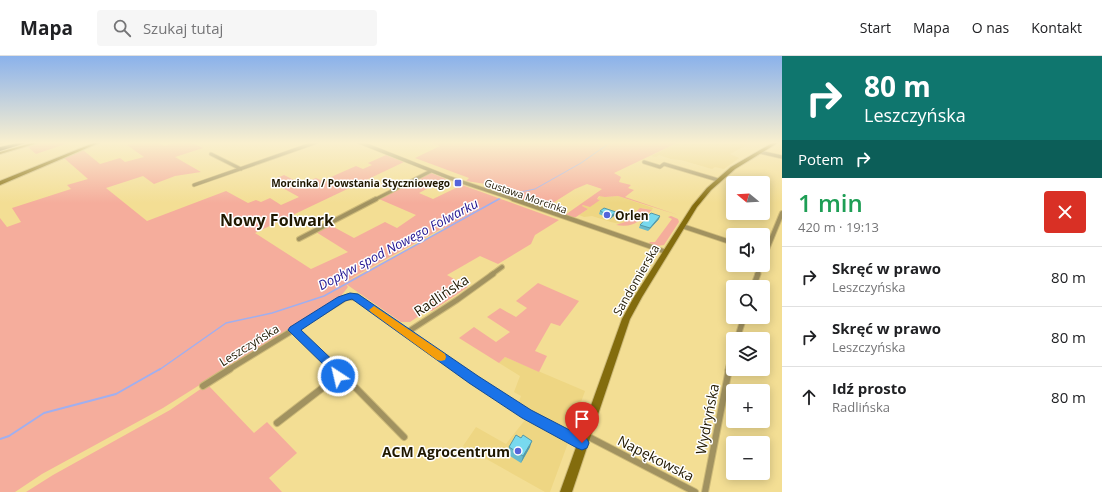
<!DOCTYPE html>
<html lang="pl">
<head>
<meta charset="utf-8">
<style>
  :root { --surface:#fff; --page:#f6f6f6; --text:#202124; --muted:#757577; --line:#e0e0e0 }
  body { margin:0; font-family:"Open Sans",sans-serif; background:var(--page); color:var(--text); height:100vh; display:flex; flex-direction:column; font-size:15px; white-space:nowrap }
  * { box-sizing:border-box; margin:0 }
  p { font-size:13px; color:var(--muted) }
  .icon { flex:none; width:22px; height:22px; fill:none; stroke:currentColor; stroke-width:2; stroke-linecap:round; stroke-linejoin:round }
  .map { position:relative; flex:1; overflow:hidden }
  .details { display:flex; flex-direction:column; background:var(--surface); width:320px }
  .details>* { flex:none }
  .hud { background:#0f766e; color:#fff; overflow:hidden }
  .needle { width:26px; rotate:288deg }
  .controls { position:absolute; left:726px; top:120px; display:grid; gap:8px }
  .controls a { display:grid; place-items:center; width:44px; height:44px; border-radius:4px; background:var(--surface); box-shadow:0 2px 10px #0003; font-size:20px }
  .pin { position:absolute; display:grid; place-items:center; width:34px; height:34px; color:#fff; margin:-41px -17px; border-radius:50% 50% 50% 0; rotate:-45deg; box-shadow:0 0 4px #0007 }
  .pin .icon { rotate:45deg }
  .me { position:absolute; width:44px; margin:-22px; rotate:325deg; stroke-linejoin:round; filter:drop-shadow(0 0 3px #0008) }
  .turn { display:flex; align-items:center; gap:14px; height:84px; padding:0 16px; font-size:18px }
  .turn .icon { width:52px; height:52px; stroke-width:2.5 }
  .turn b { display:block; font-size:28px; line-height:34px }
  .then { display:flex; align-items:center; height:38px; padding:0 16px; background:#0003; gap:8px; font-size:15px }
  .round { display:grid; place-items:center; flex:none; width:42px; height:42px; border-radius:4px; background:var(--page) }
  .summary { display:flex; align-items:center; justify-content:space-between; height:68px; padding:0 16px }
  h1 { font-size:24px; font-weight:600; line-height:30px; color:#1e9e55 }
  ul { padding:0; list-style:none }
  li { display:flex; align-items:center; gap:12px; height:60px; padding:0 16px; border-top:1px solid var(--line) }
  li div { flex:1 }
  li b { display:block; font-size:15px }
  li em { font-style:normal }
  header { display:flex; align-items:center; gap:24px; box-sizing:border-box; height:56px; padding:0 20px; background:var(--surface); border-bottom:1px solid var(--line) }
  header strong { font-size:19px }
  nav { display:flex; gap:22px; margin-inline-start:auto; font-size:14px }
  .search { width:280px; height:36px; background:var(--page); display:flex; align-items:center; gap:10px; box-sizing:border-box; padding:0 14px; border-radius:4px; color:var(--muted); font-size:15px }
  main { display:flex; flex:1; min-height:0 }
  .map>svg:first-child { display:block }
  .built { fill:#eed683 }
  .green { fill:#f5ad9c; fill-rule:evenodd }
  .lines { fill:none; stroke-linecap:round; stroke-linejoin:round }
  .stream-far2 { stroke:#a0afef; stroke-width:1 }
  .stream-far1 { stroke:#a0afef; stroke-width:1.5 }
  .stream { stroke:#a0afef; stroke-width:2 }
  .street-far3-casing { stroke:#cdba79; stroke-width:4.5 }
  .street-far2-casing { stroke:#cdba79; stroke-width:6 }
  .street-far1-casing { stroke:#cdba79; stroke-width:7 }
  .street-casing { stroke:#cdba79; stroke-width:8 }
  .secondary-casing { stroke:#cdba79; stroke-width:2 }
  .highway-casing { stroke:#cdba79; stroke-width:2 }
  .street-far3 { stroke:#a19260; stroke-width:3 }
  .street-far2 { stroke:#a19260; stroke-width:4 }
  .street-far1 { stroke:#a19260; stroke-width:5 }
  .street { stroke:#a19260; stroke-width:6 }
  .secondary { fill:#836c0d; fill-rule:evenodd }
  .highway { fill:#4a3e13; fill-rule:evenodd }
  .wall { fill:#67bbcd }
  .shaded-wall { fill:#5498a7 }
  .building { fill:#78d9ee; stroke:#5498a7 }
  .route { fill:#1a73e8; stroke:#114b97 }
  .slow { fill:#f59e0b }
  .poi-dot { fill:#5564da; stroke:#fff; stroke-width:1.5 }
  .labels { text-anchor:middle; dominant-baseline:central; stroke-width:3; stroke-linejoin:round; paint-order:stroke }
  .far-poi-label { font-size:10px; font-weight:bold; fill:#201800; stroke:#fff; text-anchor:end }
  .far-street-label { font-size:10px; fill:#201800; stroke:#fff }
  .poi-label { font-size:12px; font-weight:bold; fill:#201800; stroke:#fff; text-anchor:start }
  .street-label { font-size:12px; fill:#201800; stroke:#fff }
  .water-label { font-size:13px; font-style:italic; fill:#211390; stroke:#fff }
  .near-street-label { font-size:14px; fill:#201800; stroke:#fff }
  .near-poi-label { font-size:14px; font-weight:bold; fill:#201800; stroke:#fff; text-anchor:end }
  .district-label { font-size:16px; font-weight:bold; fill:#201800; stroke:#fff }
</style>
</head>
<body>
<header>
<strong>Mapa</strong>
<div class="search"><svg class="icon" aria-label="search" viewBox="0 0 24 24"><circle cx="10" cy="10" r="6"/><path d="M15 15l6 6"/></svg>Szukaj tutaj</div>
<nav><a>Start</a><a>Mapa</a><a>O nas</a><a>Kontakt</a></nav>
</header>
<main>
<div class="map">
<svg width="782" height="436" viewBox="0 0 782 436">
  <rect width="100%" height="100%" fill="#f3de94"/>
  <path class="built" d="M679 86H747L750 87 730 98 739 102 724 113 715 111 712 113 681 104 671 103 659 99 656 101 651 100Z
    M602 139 605 141 618 140 653 152 652 154 642 152 626 166 620 168 611 166 592 160 584 161 579 159 588 153 581 150 600 144 597 143 600 141 599 140Z
    M505 301 585 335 571 374 560 371 518 348 521 340 514 336 520 320 499 307Z
    M525 364 568 387 550 436H545L463 390 476 371 506 388Z"/>
  <path class="green" d="M44 86H71L36 98 28 91Z
    M138 86H157L164 90C182 85 186 84 203 92L175 101 201 116 175 120 154 128 143 120 106 132 147 165 226 135 248 147 256 144 261 146 270 142 281 149 299 141 270 125 284 119 302 128 316 122 325 126 333 122 331 121 356 110 363 113 372 109 368 107 386 99 404 106 255 177 311 213 348 196 316 176 330 169 354 182 385 166 397 172 416 159 379 143 429 116 446 123 419 137 433 143 462 129 559 164 535 179 531 188 498 208 480 200 447 219 468 231 432 255 428 254 410 266H401L346 228 348 231 341 240 163 352 42 418 15 436H0V162L7 171 21 166 12 152 71 133 67 129 88 123 64 102 83 94 100 108 120 102 125 106 144 101 127 89ZM443 172 445 173 344 227 357 219Z
    M428 86H679L614 117 621 121 619 126 631 129 628 132 634 134 625 141 678 159 618 140 605 141 599 140 597 143 600 144 590 151 583 149 582 150 588 153 576 161H568L565 159 602 133 587 128 575 133 548 150 535 145 531 148 506 139 508 136 486 128 466 125 469 122 415 102 440 90Z
    M640 152 652 154C638 165 635 172 616 169L625 166Z
    M671 160 678 163 679 166 664 189 657 190 648 188 650 186H655L672 163 668 161Z
    M538 227 579 245 560 270 551 267 535 295 547 300 539 316 505 301 499 307 459 282 474 271 496 286 510 276 487 261 500 252 516 261 527 252 516 245Z
    M205 330H209L254 377 267 366 297 397 269 422 282 436H26L53 419 170 354Z"/>
  <g class="lines">
    <path class="stream-far2" d="M506 139 535 133 581 107 611 86
      M497 144 500 143"/>
    <path class="stream-far1" d="M159 314 226 267 272 257 324 240 499 143"/>
    <path class="stream" d="M0 383 9 380 44 357 116 338 160 313"/>
    <defs>
      <path id="street-far3" d="M359 86 450 122 516 144
        M760 96 782 101
        M211 98 241 113
        M644 106 660 111 664 108 718 124
        M194 129 317 86
        M374 144 431 115"/>
      <path id="street-far2" d="M513 143 666 196
        M682 170 733 187
        M299 183 376 143
        M763 203 782 157
        M491 219 502 211
        M757 219 761 209"/>
      <path id="street-far1" d="M753 231 758 218
        M294 274 336 314
        M737 283 744 261
        M228 314 347 241 358 242 406 277
        M460 314 406 277 457 244 493 218
        M728 314 733 295"/>
      <path id="street" d="M458 313 514 350 582 387
        M338 320 354 330 404 381
        M203 330 230 313
        M277 367 338 320V317L335 313
        M585 379 695 436
        M705 436 729 313"/>
      <path id="secondary" d="M0 86H5L0 88Z
        M35 86H41L0 98V96Z
        M96 86H101L0 129V125Z
        M774 86H779L735 113 711 134 697 151 642 241 630 263 572 436H560L622 263 634 241 692 150 707 132 731 111Z"/>
      <path id="highway" d="M22 86H29L0 95V91Z"/>
    </defs>
    <use href="#street-far3" class="street-far3-casing"/>
    <use href="#street-far2" class="street-far2-casing"/>
    <use href="#street-far1" class="street-far1-casing"/>
    <use href="#street" class="street-casing"/>
    <use href="#secondary" class="secondary-casing"/>
    <use href="#highway" class="highway-casing"/>
    <use href="#street-far3" class="street-far3"/>
    <use href="#street-far2" class="street-far2"/>
    <use href="#street-far1" class="street-far1"/>
    <use href="#street" class="street"/>
    <use href="#secondary" class="secondary"/>
    <use href="#highway" class="highway"/>
  </g>
  <path class="wall" d="M600 155 615 159 610 163 599 158Z
    M659 163 648 175 639 172 640 169Z
    M509 391H530L521 407 507 398Z"/>
  <path class="shaded-wall" d="M616 156 615 159 610 163 611 160Z
    M660 160 659 163 648 175 650 172Z
    M532 385 530 391 521 407 523 400Z"/>
  <path class="building" d="M604 152 616 156 611 160 600 155Z
    M651 157 660 160 650 172 640 169Z
    M516 379 521 382 523 379 532 385 523 400 509 391Z"/>
  <linearGradient id="sky" x2="0" y2="1"><stop stop-color="#8bb2eb"/><stop offset="0.59" stop-color="#faf0cf"/><stop offset="1" stop-color="#faf0cf" stop-opacity="0"/></linearGradient>
  <rect width="782" height="147" fill="url(#sky)"/>
  <path class="route" d="M350 237 358 238 478 320 531 354 587 383 589 387 587 392 582 394 577 392 522 362 469 327 352 243 345 245 301 274 342 313 344 320 342 324 338 325 334 324 330 315 288 274 290 271 338 241Z"/>
  <path class="slow" d="M374 250 445 298 446 301 445 304 441 305 437 304 371 256 369 254Z"/>
  <g class="poi-dot">
    <rect x="454" y="123" width="8" height="8" rx="2"/>
    <circle cx="607" cy="159" r="4"/>
    <circle cx="518" cy="395" r="4"/>
  </g>
  <g class="labels">
    <g class="far-poi-label">
      <text x="450" y="127">Morcinka / Powstania Styczniowego</text>
    </g>
    <g class="far-street-label">
      <text transform="translate(526 140) rotate(19)">Gustawa Morcinka</text>
    </g>
    <g class="poi-label">
      <text x="615" y="159">Orlen</text>
    </g>
    <g class="street-label">
      <text transform="translate(636 224) rotate(-60)">Sandomierska</text>
      <text transform="translate(249 289) rotate(-32)">Leszczyńska</text>
    </g>
    <g class="water-label">
      <text transform="translate(398 188) rotate(-28)">Dopływ spod Nowego Folwarku</text>
    </g>
    <g class="near-street-label">
      <text transform="translate(441 239) rotate(-34)">Radlińska</text>
      <text transform="translate(707 363) rotate(-79)">Wydryńska</text>
      <text transform="translate(656 402) rotate(27)">Napękowska</text>
    </g>
    <g class="near-poi-label">
      <text x="510" y="395">ACM Agrocentrum</text>
    </g>
    <g class="district-label">
      <text x="277" y="164">Nowy Folwark</text>
    </g>
  </g>
</svg>
<div class="controls">
<a><svg class="needle" viewBox="-14 -14 28 28"><path d="M0-13l5 13h-10z" fill="#e53935"/><path d="M0 13l5-13h-10z" fill="#757577"/></svg></a>
<a><svg class="icon" aria-label="sound" viewBox="0 0 24 24"><path d="M4 9h4l5-4v14l-5-4H4zM17 9q2 3 0 6"/></svg></a>
<a><svg class="icon" aria-label="search" viewBox="0 0 24 24"><circle cx="10" cy="10" r="6"/><path d="M15 15l6 6"/></svg></a>
<a><svg class="icon" aria-label="layers" viewBox="0 0 24 24"><path d="M12 4l9 5-9 5-9-5zM3 14l9 5 9-5"/></svg></a>
<a>+</a>
<a>−</a>
</div>
<div class="pin" style="left:582px;top:387px;background:#d93025"><svg class="icon" aria-label="arrive" viewBox="0 0 24 24"><path d="M6 21V4h12l-3 4 3 4H6"/></svg></div>
<svg class="me" style="left:338px;top:320px" viewBox="-20 -20 40 40"><circle r="17" fill="#1a73e8" stroke="#fff" stroke-width="3"/><path d="M0-11L8 9 0 5-8 9z" fill="#fff"/></svg>
</div>
<section class="details">
<div class="hud">
<div class="turn"><svg class="icon" aria-label="right" viewBox="0 0 24 24"><path d="M7 20v-9h11M14 6l5 5-5 5"/></svg><div><b>80 m</b>Leszczyńska</div></div>
<div class="then">Potem<svg class="icon" aria-label="right" viewBox="0 0 24 24"><path d="M7 20v-9h11M14 6l5 5-5 5"/></svg></div>
</div>
<div class="summary"><div><h1>1 min</h1><p>420 m · 19:13</p></div><a class="round" style="background:#d93025;color:#fff"><svg class="icon" aria-label="close" viewBox="0 0 24 24"><path d="M6 6l12 12M18 6L6 18"/></svg></a></div>
<ul>
<li><svg class="icon" aria-label="right" viewBox="0 0 24 24"><path d="M7 20v-9h11M14 6l5 5-5 5"/></svg><div><b>Skręć w prawo</b><p>Leszczyńska</p></div><em>80 m</em></li>
<li><svg class="icon" aria-label="right" viewBox="0 0 24 24"><path d="M7 20v-9h11M14 6l5 5-5 5"/></svg><div><b>Skręć w prawo</b><p>Leszczyńska</p></div><em>80 m</em></li>
<li><svg class="icon" aria-label="ahead" viewBox="0 0 24 24"><path d="M12 20V5M6 11l6-6 6 6"/></svg><div><b>Idź prosto</b><p>Radlińska</p></div><em>80 m</em></li>
</ul>
</section>
</main>
</body>
</html>
